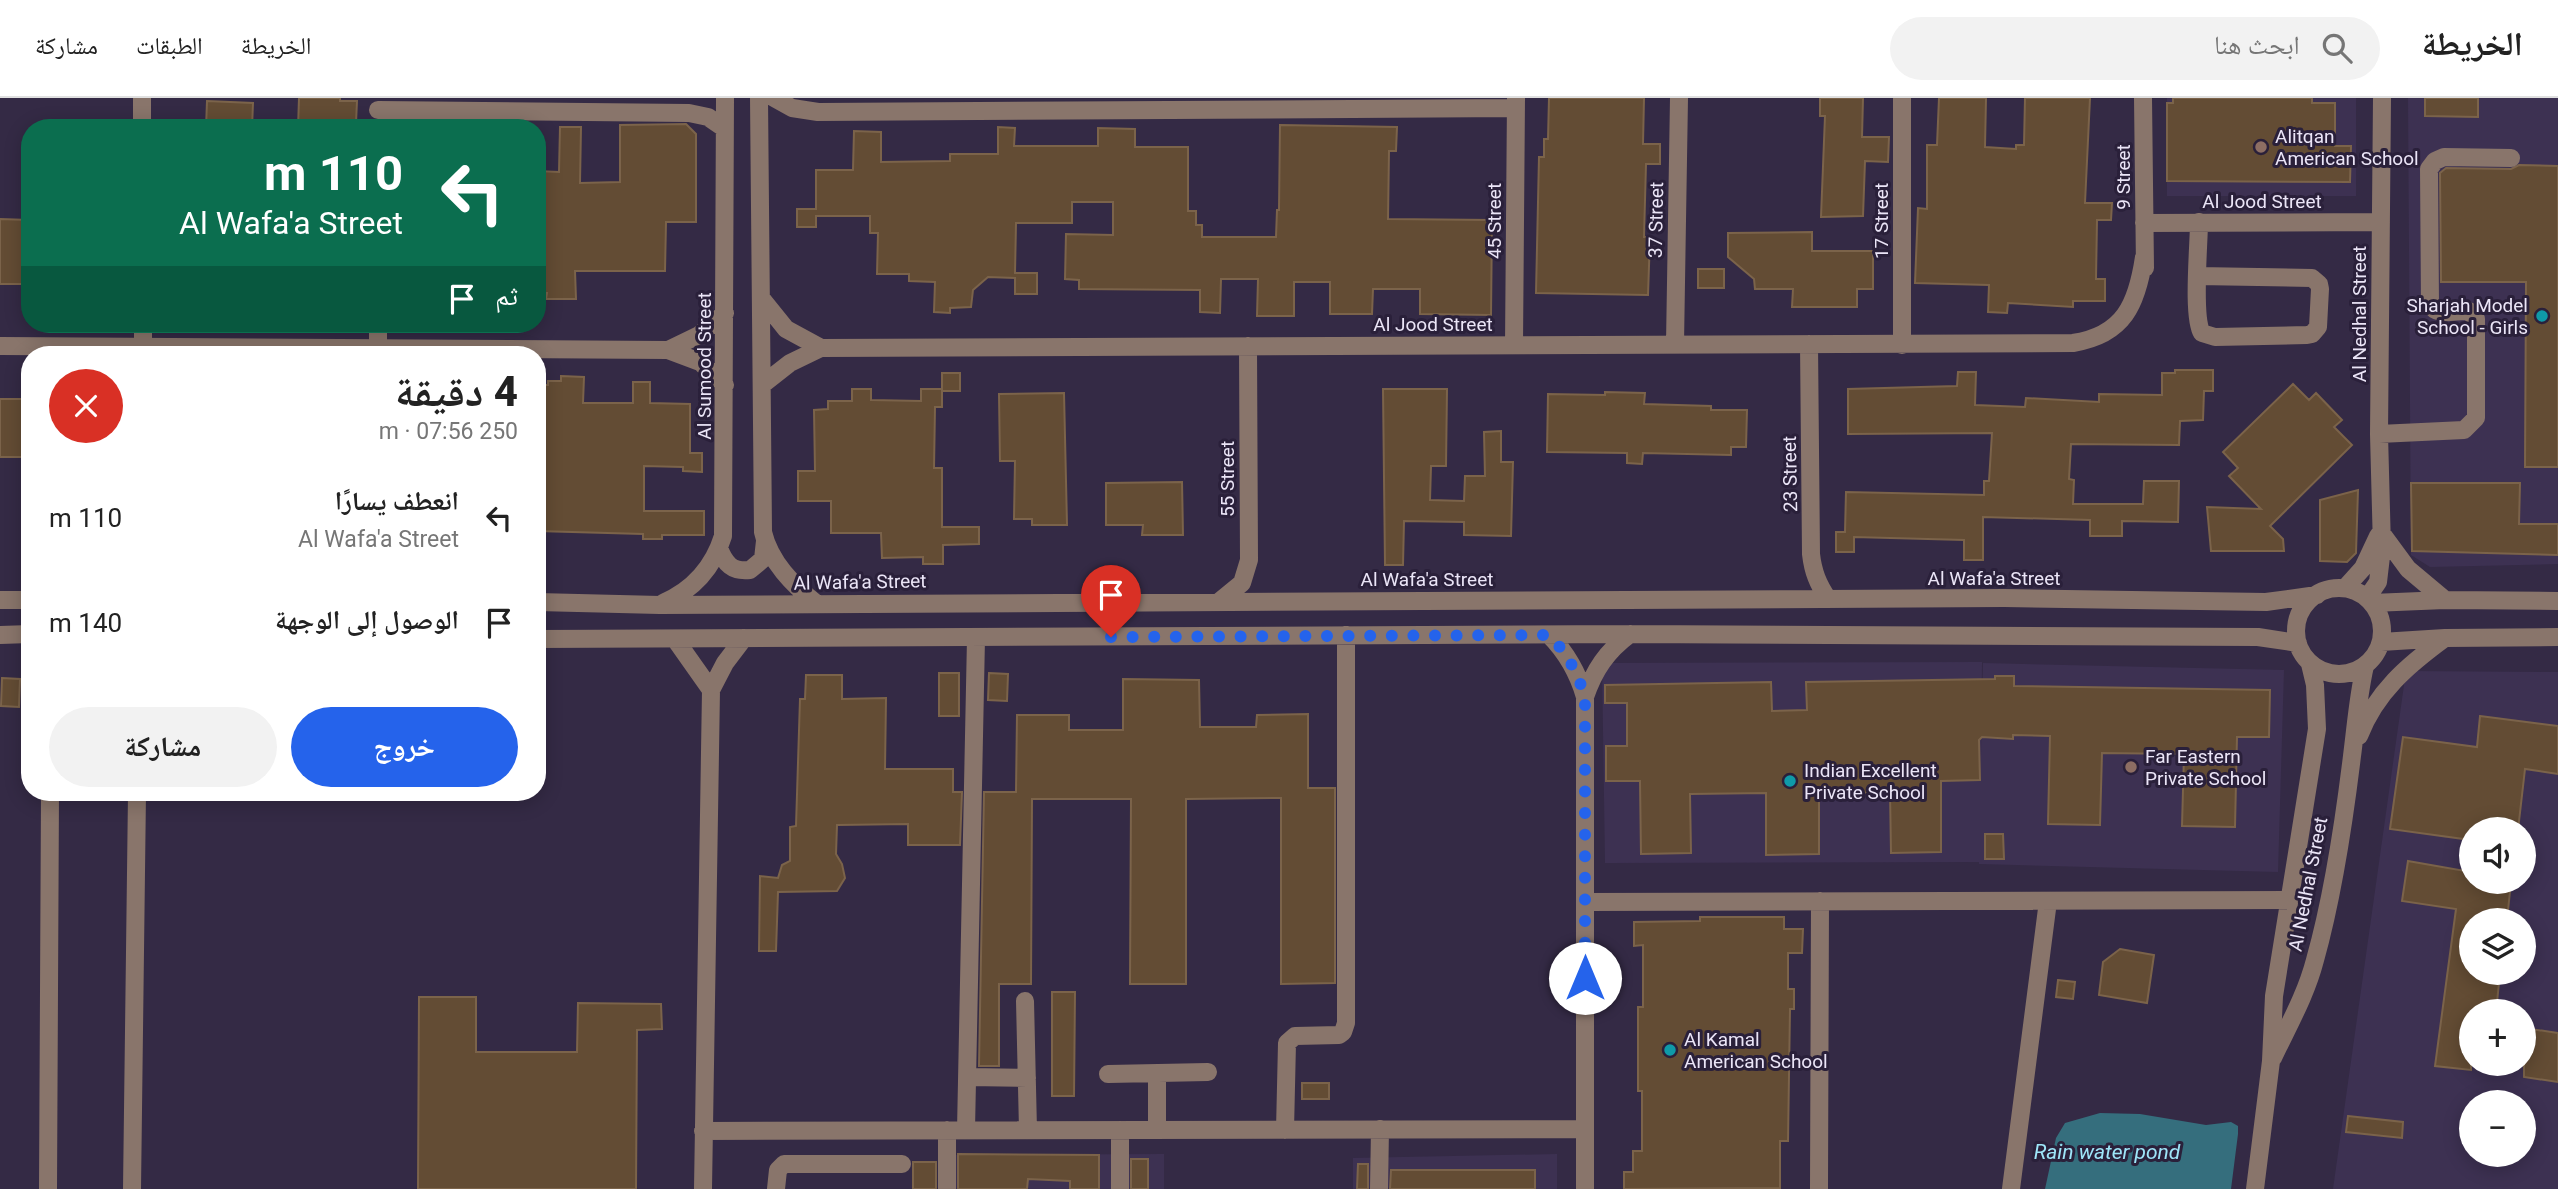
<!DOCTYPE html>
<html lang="ar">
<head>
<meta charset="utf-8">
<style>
  :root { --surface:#fff; --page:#f2f2f2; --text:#222; --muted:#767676; --line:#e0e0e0; --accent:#2563eb }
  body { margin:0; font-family:Roboto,"Noto Naskh Arabic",sans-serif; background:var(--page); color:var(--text); direction:rtl; height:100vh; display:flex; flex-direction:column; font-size:26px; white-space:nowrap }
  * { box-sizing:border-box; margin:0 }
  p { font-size:23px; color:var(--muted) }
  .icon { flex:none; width:38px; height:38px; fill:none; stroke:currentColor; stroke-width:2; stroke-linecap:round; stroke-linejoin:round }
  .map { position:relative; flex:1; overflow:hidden; direction:ltr }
  .panel { position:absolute; left:21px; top:248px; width:525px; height:455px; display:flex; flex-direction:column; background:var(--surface); border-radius:28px; box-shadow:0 4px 18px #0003; direction:rtl }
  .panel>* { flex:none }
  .top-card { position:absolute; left:21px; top:21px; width:525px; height:214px; border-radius:28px; box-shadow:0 4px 18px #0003; direction:rtl; background:#0b6e4f; color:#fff; overflow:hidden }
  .fabs { position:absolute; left:2459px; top:719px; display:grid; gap:14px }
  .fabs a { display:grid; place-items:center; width:77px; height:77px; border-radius:50%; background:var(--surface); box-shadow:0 4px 18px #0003; font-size:35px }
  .pin { position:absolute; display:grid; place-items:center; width:60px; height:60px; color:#fff; margin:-72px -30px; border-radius:50% 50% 50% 0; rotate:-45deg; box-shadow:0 0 7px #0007 }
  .pin .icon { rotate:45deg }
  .me { position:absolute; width:77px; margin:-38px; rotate:0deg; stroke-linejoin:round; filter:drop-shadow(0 0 5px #0008) }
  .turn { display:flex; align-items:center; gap:24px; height:147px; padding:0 28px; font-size:32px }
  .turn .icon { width:91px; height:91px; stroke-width:2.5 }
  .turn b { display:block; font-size:49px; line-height:60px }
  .then { display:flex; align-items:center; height:66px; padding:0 28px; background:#0003; gap:14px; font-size:26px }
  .round { display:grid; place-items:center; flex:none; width:74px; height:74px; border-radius:37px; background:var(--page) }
  .summary { display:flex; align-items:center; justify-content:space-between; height:119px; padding:0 28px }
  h1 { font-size:42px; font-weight:800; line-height:52px }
  .primary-button { display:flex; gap:14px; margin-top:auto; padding:14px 28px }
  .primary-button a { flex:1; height:80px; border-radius:42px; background:var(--accent); color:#fff; font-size:28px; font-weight:800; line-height:80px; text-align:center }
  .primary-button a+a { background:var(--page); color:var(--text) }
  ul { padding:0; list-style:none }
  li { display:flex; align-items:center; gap:21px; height:105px; padding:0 28px }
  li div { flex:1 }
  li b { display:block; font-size:26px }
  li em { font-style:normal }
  header { display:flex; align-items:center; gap:42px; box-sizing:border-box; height:98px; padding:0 35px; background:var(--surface); border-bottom:2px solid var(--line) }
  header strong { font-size:33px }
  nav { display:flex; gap:38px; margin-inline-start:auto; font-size:24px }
  .search { width:490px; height:63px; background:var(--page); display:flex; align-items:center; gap:18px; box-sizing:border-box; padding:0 24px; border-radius:38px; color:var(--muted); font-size:26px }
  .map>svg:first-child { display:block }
  .built { fill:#3d3152; fill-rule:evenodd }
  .water { fill:#356e7d }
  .building { fill:#634c34; stroke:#7b634a; stroke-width:2 }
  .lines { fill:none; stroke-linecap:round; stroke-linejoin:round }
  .minor { stroke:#89756b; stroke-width:18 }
  .route { stroke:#2563eb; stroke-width:12; stroke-dasharray:0 21.6 }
  .education-dot { fill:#8d6e63; stroke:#2a203a; stroke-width:2.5 }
  .culture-dot { fill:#0f9aa8; stroke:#2a203a; stroke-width:2.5 }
  .labels { text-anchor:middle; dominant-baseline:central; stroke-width:6; stroke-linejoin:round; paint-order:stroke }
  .poi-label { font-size:19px; fill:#ebe5f7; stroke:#2a203a; text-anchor:start }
  .street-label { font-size:19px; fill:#ebe5f7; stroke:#2a203a }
  .water-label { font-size:21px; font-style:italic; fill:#9ee5f8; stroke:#2a203a }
</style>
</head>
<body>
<header>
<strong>الخريطة</strong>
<div class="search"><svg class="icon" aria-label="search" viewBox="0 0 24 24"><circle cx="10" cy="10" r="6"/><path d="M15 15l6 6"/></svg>ابحث هنا</div>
<nav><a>الخريطة</a><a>الطبقات</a><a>مشاركة</a></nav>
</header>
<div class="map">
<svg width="2558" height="1091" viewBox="0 0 2558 1091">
  <rect width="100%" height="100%" fill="#342a45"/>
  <path class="built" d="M2167 0H2356V98H2167Z
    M2408 0H2558V466L2430 469 2411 457Z
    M1982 564 1981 659 1983 565 2284 572 2278 774 1979 766V764L1605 765 1602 565Z
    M2406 573 2558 574V1091H2333ZM2471 732H2524V784H2471ZM2471 822H2524V875H2471ZM2471 914H2524V966H2471ZM2471 1004H2524V1057H2471Z
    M1164 1056V1091H952V1057Z
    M1557 1056V1091H1353V1060Z"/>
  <path class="water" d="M2100 1015 2140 1016 2206 1027 2231 1024 2238 1028V1036L2231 1091H2045L2056 1040 2065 1025Z"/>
  <path class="building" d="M299 0H340V3H357L356 25 323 24V30H298Z
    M1549 0H1644L1643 46H1660V66H1646L1644 139H1650L1648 197 1536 195 1539 59H1544V41H1548Z
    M1820 0H1863L1862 39H1889L1888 64 1865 63 1863 118 1821 119 1825 18H1820Z
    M1939 0H1986L1985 49 2016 51V47H2024L2025 0H2090L2085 105H2112L2111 122H2097L2096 181H2105V203H2073V209L2008 205 2007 215 1988 214 1989 187 1915 185 1918 110 1927 111V47H1937Z
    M2173 0H2312V5H2335V48H2351L2350 84 2167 83V5H2173Z
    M2425 0H2478V19L2425 18Z
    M207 3 253 5 252 30H206Z
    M686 26 696 36V124H666L665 173H575L576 201H546L547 195H544L543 191H537V73L559 74 560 29H581L580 85 620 84V27Z
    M1280 27 1397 29 1396 53H1389L1388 121 1492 122 1491 217 1420 216V191H1373L1372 216H1330V184H1294V218H1257L1258 181H1221L1220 215 1200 214V192L1079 191V182L1065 181 1066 136 1113 137V104H1072V125H1016L1015 175H1037V196H1015V180L988 179 973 192 971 209 950 210V215L934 214 935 184 909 183V176H877L878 135H870V118H816V129H797V111H816V72H853L854 33 881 34V64L950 63V56H998V29L1015 30 1014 48H1098V30L1135 31V49H1188V113H1196V127H1202V139H1276L1277 112H1279Z
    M2519 67 2558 68V369H2525L2526 184H2441L2440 75 2446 70 2511 71Z
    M0 121 29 122 28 186H0Z
    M1812 134V153H1873V191H1857V209H1792L1793 191H1755L1754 181 1728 159V135Z
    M1698 171H1724V190H1698Z
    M2175 272H2213V293H2204L2203 322 2180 323 2179 347 2071 346 2069 381 2074 382 2073 406H2143L2144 383H2179L2178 424 2122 423V438H2090V422L1983 419V462H1964V442L1854 439V454H1836V434H1845L1846 394 1984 397V383H1989L1992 335 1848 336V291L1957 288 1958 274H1976L1975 307 2025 309 2026 300 2099 304V296L2162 297V275H2175Z
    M942 275H960V293H942Z
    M561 278 584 279 583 305H633V284H650V305L690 306V355H702V374L683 373V369L644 368V413H704V437H662V441H643V436L537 433V287H548V283H561Z
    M2293 286 2309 302 2316 295 2342 322 2334 329 2352 347 2270 428 2283 441 2284 453H2211L2207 409 2261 411 2229 378 2238 370 2223 354Z
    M852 291H871V302L921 303V291H942V309H935L934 370H942V429H979V446L943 447V466H923V459L882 460 881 435H831V403H798V373H815L814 312 828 311V303H852Z
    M1383 291H1447L1446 368H1431L1430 402 1464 403 1465 378H1485L1484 334 1501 333V364H1513L1511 438 1464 437V424L1404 423 1403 467H1385Z
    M1605 294 1645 295 1644 306 1711 308V312H1747L1746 349H1731V357L1643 355 1642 366 1627 365V355L1547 354 1548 296 1605 297Z
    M1064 295 1067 427H1032V421H1014L1015 363H1000L999 296Z
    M0 301H30V359H0Z
    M1182 384 1183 437H1142L1143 427H1106V385Z
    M2411 385H2520L2519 426H2558V457L2412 453Z
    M2358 392 2356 455 2347 464 2320 463V402Z
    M939 575H959V618H939Z
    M989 575 1008 576 1007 603 988 602Z
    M806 577H842V601L886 600 885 671H953V694H962L960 747H908V726L837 727 836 756 842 766 845 780 837 793 778 794 776 853H759L760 778 778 780 782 767 790 763V729L796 728 800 601H805Z
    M1995 578H2014V588L2270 592 2269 639H2237L2235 729 2182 728 2184 656 2102 655 2100 727 2048 726 2050 638 2013 637V641L1982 639 1979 642 1980 682 1941 683V754L1891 755 1890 694 1819 696V756L1766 757V695L1690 696 1691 755 1641 756 1640 683H1606V648H1627V605H1605V587L1771 584 1772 613 1807 612 1806 584 1995 581Z
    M2 580 20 581 19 609 1 608Z
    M1123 581 1199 582 1200 629H1256L1257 617 1308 616V690H1335V885L1281 886V700L1186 701V886H1130L1131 701H1032L1031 886H999V968H979L984 694H1016L1017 617H1069V632H1123Z
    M2480 618 2558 628V676L2525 671 2518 732H2471V742L2390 731 2403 639 2477 649Z
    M1985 736H2003L2004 761H1985Z
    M2408 763 2471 774V784H2511L2507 822H2471V875H2500L2496 914H2471V972L2435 968 2456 811 2402 803Z
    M1700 819H1784V831H1803L1802 855H1788V891H1794V911H1790L1788 1043H1780V1090L1624 1091V1074H1633V1053H1642V993H1638V909H1643V847L1634 848V824L1700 823Z
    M2120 851 2154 857 2147 905 2099 897 2103 864Z
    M2058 882 2075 884 2073 901 2056 899Z
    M1052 894H1075L1074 998H1052Z
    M419 899H476V954H577L578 905 661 906 662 931 637 932 636 1091H418Z
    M2524 930 2558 935V984L2524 979Z
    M1302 985H1329V1001H1302Z
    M2348 1018 2403 1024 2402 1040 2346 1034Z
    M958 1056 1099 1057V1091H1070V1083L1028 1081 1027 1091H958Z
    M1131 1061H1148V1091H1131Z
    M913 1064H936V1091H913Z
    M1358 1066H1368V1091H1357Z
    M1391 1072H1535V1091H1390Z"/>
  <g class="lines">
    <path class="minor" d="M142 0V30
      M759 0 763 434C770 464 793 487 817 506
      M774 0 792 10 818 14 1516 10
      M1902 0V247
      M2143 0 2145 170
      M378 12 689 15 708 19 724 30
      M2144 125 2381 124
      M2198 178 2312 180 2319 186 2320 191 2318 229 2312 236 2307 237 2215 239 2202 235C2192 219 2199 147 2199 124
      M761 200 786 231 821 250
      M143 226V248
      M378 226V250
      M1675 246 1679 0
      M1809 246 1811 456C1813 474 1818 486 1828 501
      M1514 247 1516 0
      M0 248 668 252 700 264 725 287
      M668 252 699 237 725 215
      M762 287 790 265 821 250 2073 245C2124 237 2137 206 2144 159
      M2379 336 2464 332 2476 320V221L2469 213C2455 212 2437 220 2430 206L2429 71 2435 63 2444 59 2511 60
      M2383 437 2408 471 2445 502
      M719 450C725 466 732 474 750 472L763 461 765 443
      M2345 490 2363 470 2378 438
      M2296 533a43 43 0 1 1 86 0a43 43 0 1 1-86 0Z
      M2367 500 2378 484 2382 450 2379 336 2382 0
      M0 502H30
      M1220 503 1242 485 1249 462 1248 248
      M537 504 660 507 2004 500 2266 504 2317 497
      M663 505C693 492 713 470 723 438L725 0
      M2372 505 2445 502 2558 503
      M0 537 30 536
      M1549 537C1567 555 1578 575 1585 599V1091
      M537 541 1630 536 2258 539 2298 545
      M675 541 711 592
      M2381 544 2445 540 2558 539
      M1585 599C1594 572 1607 553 1630 536
      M2359 638C2376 594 2408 567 2445 540
      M1585 804 2290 802
      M1025 903 1028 1032
      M2273 960C2288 928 2306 897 2315 862 2333 798 2344 724 2352 658 2356 627 2358 598 2365 568
      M1157 975V1032
      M1108 976 1208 974
      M969 979 1027 980
      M966 1032 976 540
      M1285 1032 1287 945 1295 938 1339 937 1343 934 1346 925V537
      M703 1033 1585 1031
      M48 1091 50 695
      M132 1091 137 695
      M703 1091 711 592 725 565 744 540
      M776 1091 778 1072 784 1066H902
      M947 1091V1032
      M1120 1091V1032
      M1379 1091 1380 1031
      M1819 1091 1820 803
      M2011 1091 2048 803
      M2255 1091 2271 963 2274 898 2317 631 2315 587 2310 566"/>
  </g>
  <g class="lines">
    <path class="route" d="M1111 539 1549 537C1567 555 1578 575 1585 600V880"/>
  </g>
  <g class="education-dot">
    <circle cx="2261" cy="49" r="7"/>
    <circle cx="2131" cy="669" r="7"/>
  </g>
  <g class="culture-dot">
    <circle cx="2542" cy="218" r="7"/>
    <circle cx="1790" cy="683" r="7"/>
    <circle cx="1670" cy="952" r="7"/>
  </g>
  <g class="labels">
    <g class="poi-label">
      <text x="2275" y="38">Alitqan<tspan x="2275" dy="22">American School</tspan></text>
      <text x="2528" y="207" text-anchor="end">Sharjah Model<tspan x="2528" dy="22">School - Girls</tspan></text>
      <text x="2145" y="658">Far Eastern<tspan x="2145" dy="22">Private School</tspan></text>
      <text x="1804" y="672">Indian Excellent<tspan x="1804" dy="22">Private School</tspan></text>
      <text x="1684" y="941">Al Kamal<tspan x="1684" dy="22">American School</tspan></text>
    </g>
    <g class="street-label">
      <text transform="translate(2123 79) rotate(-90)">9 Street</text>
      <text x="2262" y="103">Al Jood Street</text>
      <text transform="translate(1656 122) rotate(-89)">37 Street</text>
      <text transform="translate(1494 123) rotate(-90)">45 Street</text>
      <text transform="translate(1881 123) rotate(-90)">17 Street</text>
      <text transform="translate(2359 216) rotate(-90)">Al Nedhal Street</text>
      <text x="1433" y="226">Al Jood Street</text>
      <text transform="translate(704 268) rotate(-90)">Al Sumood Street</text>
      <text transform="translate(1790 376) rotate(-91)">23 Street</text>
      <text transform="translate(1227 381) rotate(-90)">55 Street</text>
      <text x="1994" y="480">Al Wafa'a Street</text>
      <text x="1427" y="481">Al Wafa'a Street</text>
      <text transform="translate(860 484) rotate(-1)">Al Wafa'a Street</text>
      <text transform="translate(2308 786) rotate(-79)">Al Nedhal Street</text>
    </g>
    <g class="water-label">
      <text x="2107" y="1054">Rain water pond</text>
    </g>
  </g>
</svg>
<div class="fabs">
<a><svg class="icon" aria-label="sound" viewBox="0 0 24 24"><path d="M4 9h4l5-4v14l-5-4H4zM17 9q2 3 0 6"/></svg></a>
<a><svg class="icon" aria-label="layers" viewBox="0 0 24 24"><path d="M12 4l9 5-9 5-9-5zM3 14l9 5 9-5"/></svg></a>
<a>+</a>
<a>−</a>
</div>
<div class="pin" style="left:1111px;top:539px;background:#d93025"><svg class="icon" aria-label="arrive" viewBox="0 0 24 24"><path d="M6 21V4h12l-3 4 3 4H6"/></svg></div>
<svg class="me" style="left:1585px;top:880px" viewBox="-20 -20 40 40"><circle r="19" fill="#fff"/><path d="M0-13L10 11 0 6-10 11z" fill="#2563eb"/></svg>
<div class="top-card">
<div class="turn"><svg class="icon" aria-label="left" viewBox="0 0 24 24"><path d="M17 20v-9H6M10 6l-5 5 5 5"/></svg><div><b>110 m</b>Al Wafa'a Street</div></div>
<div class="then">ثم<svg class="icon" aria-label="arrive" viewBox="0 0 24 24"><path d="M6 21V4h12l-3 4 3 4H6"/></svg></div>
</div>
<section class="panel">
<div class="summary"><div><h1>4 دقيقة</h1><p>250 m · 07:56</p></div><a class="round" style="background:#d93025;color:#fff"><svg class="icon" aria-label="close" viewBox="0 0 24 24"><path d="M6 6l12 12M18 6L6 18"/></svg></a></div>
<ul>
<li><svg class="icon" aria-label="left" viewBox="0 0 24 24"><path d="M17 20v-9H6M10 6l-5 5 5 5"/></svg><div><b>انعطف يسارًا</b><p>Al Wafa'a Street</p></div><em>110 m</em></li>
<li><svg class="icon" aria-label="arrive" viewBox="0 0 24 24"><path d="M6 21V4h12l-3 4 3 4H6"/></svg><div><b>الوصول إلى الوجهة</b></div><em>140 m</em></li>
</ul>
<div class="primary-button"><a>خروج</a><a>مشاركة</a></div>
</section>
</div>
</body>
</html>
